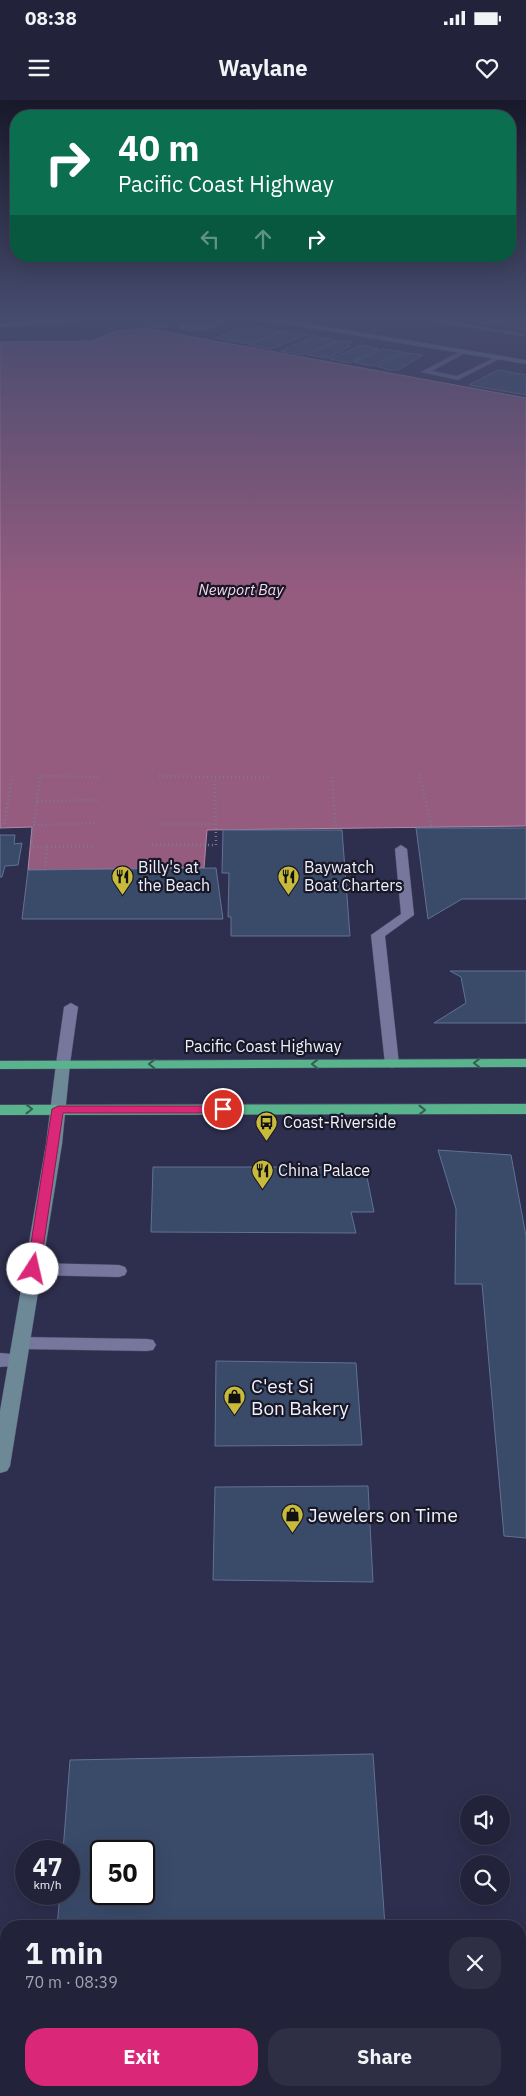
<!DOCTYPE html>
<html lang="en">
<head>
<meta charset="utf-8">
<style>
  :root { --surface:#22223a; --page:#2e2f45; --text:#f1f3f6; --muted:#a2a4af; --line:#3f3f54; --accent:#db2777 }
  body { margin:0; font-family:"IBM Plex Sans",sans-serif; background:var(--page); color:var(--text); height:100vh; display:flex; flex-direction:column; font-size:19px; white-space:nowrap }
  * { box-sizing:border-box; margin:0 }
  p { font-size:16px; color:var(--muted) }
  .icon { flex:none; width:28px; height:28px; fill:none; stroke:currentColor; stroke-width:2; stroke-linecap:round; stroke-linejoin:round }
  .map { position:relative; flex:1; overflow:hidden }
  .sheet { position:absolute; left:0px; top:1820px; width:526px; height:176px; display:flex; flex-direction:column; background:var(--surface); border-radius:20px 20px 0 0; box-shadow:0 5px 20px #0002,0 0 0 1px var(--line) }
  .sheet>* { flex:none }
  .top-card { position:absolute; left:10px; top:10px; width:506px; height:152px; border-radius:20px; box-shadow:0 5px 20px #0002,0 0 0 1px var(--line); background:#0b6e4f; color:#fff; overflow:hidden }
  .controls { position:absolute; left:460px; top:1695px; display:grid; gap:10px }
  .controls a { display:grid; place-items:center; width:50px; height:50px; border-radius:50%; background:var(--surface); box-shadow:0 5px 20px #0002,0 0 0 1px var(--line); font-size:25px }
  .speed { position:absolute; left:15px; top:1740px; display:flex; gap:10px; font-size:25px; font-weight:700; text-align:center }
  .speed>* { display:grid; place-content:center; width:65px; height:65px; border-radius:50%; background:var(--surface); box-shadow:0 5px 20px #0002,0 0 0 1px var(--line); line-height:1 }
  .speed small { font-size:12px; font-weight:400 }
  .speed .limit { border:2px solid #111; border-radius:8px; background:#fff; color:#111 }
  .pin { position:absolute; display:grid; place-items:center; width:42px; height:42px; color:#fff; margin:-21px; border:2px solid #fff; border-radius:50%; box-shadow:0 1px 5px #0007 }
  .me { position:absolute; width:55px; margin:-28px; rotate:10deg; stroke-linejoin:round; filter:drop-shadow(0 0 4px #0008) }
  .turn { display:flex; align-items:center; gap:18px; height:105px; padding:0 25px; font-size:22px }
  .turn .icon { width:65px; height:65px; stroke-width:2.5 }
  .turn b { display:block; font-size:35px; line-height:42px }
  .lanes { display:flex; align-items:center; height:48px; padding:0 25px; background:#0003; justify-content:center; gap:25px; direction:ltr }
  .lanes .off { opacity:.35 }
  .round { display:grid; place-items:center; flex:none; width:52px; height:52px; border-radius:20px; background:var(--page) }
  .headline { display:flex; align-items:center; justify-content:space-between; height:85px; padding:0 25px }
  h1 { font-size:30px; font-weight:800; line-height:38px }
  .action { display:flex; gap:10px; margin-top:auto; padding:10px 25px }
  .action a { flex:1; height:58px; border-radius:20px; background:var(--accent); color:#fff; font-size:20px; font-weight:800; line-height:58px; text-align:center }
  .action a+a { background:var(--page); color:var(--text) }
  .status { display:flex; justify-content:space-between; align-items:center; height:35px; padding:0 25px; background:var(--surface); direction:ltr }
  .status svg { height:14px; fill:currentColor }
  header { display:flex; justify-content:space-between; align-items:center; height:65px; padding:0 25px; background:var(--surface); font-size:22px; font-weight:800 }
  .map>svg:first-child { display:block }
  .water { fill:#965c80; stroke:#b188a6 }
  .building { fill:#3a4b6a; stroke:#607294; fill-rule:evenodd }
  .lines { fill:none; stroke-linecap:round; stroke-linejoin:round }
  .lane-casing { stroke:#4b4a63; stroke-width:1 }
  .street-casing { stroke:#4b4a63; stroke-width:1 }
  .secondary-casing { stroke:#4b4a63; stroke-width:1 }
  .highway-casing { stroke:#4b4a63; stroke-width:1 }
  .path { stroke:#787891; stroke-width:2.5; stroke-dasharray:1 3; stroke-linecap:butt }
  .lane { fill:#76779d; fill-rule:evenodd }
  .street { fill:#76779d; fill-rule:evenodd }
  .secondary { fill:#6d8998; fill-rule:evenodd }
  .highway { fill:#59b48d; fill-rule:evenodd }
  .oneway { stroke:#355e55 }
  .route { fill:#db2777; stroke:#8e194d }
  .labels { text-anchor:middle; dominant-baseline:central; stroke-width:4.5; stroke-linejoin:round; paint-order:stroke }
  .far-water-label { font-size:15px; font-style:italic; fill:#fad6ea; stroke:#181827 }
  .poi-label { font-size:16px; fill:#eff0fd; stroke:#181827; text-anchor:start }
  .street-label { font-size:16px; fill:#eff0fd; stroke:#181827 }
  .near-poi-label { font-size:19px; fill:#eff0fd; stroke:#181827; text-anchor:start }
</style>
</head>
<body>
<div class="status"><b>08:38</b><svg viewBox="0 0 49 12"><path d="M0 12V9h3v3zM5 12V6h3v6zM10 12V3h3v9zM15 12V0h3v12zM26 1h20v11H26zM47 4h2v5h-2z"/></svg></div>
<header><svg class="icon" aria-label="menu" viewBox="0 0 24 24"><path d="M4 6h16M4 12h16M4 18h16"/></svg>Waylane<svg class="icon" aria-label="heart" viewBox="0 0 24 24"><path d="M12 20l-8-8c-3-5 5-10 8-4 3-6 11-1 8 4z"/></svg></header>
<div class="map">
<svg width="526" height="1996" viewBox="0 0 526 1996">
  <rect width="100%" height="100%" fill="#2e2e4e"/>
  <path class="water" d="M144 228 526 298V726L207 730 204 768 28 770 32 727 0 728V242L91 241 117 231Z"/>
  <path class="building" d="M476 216H500L480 221 468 218Z
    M500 216 513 218 490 225 477 222Z
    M512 219 525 222 522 223 526 224V230L498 224Z
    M168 223 170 227 154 228 145 224Z
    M247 226 264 228 281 231 249 244 215 238Z
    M283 231 307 235 271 249 249 245Z
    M314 236 337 241 303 255 281 251Z
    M341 240 352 242 347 245 351 246 328 258 308 255Z
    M362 245 379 249 349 263 330 259Z
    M383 249 402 252 372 266 354 262Z
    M404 253 423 255 398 270H389L377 266Z
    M498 270 526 275V295L469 285Z
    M416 728H526V799H462L428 819Z
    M223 730H342L350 836H231V817H228L229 773H222Z
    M0 735H15L14 744 22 743 18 765 5 766 2 777H0Z
    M216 768 223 819H22L28 770Z
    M450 871H526V923H434L466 903 461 877Z
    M438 1050 511 1055 526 1136V1438L504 1436 482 1184H455L456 1109Z
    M153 1067H365L374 1112H351L356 1133 151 1132Z
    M216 1261 356 1263 362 1345 215 1346Z
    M368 1386 373 1482 213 1480 215 1387Z
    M373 1654 385 1826H57L60 1794H69V1751H63L70 1660ZM101 1751H144V1794H101Z"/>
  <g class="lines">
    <defs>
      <path id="lane" d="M226 216H232C220 230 193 236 177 226L180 224 211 225Z
        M405 216H417L525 234 522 236Z
        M463 250 465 253 432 271 457 276 496 257 501 258 458 280 421 272Z
        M401 745 407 749 414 815 385 836 399 964 392 968 385 964 371 835 401 814 395 749Z
        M71 903 78 907 70 964 63 968 56 964 64 907Z
        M33 1163 119 1165 125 1167 127 1171 125 1175 119 1177 33 1175 27 1173 25 1169 27 1165Z
        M21 1237 147 1239 153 1240 156 1245 153 1250 147 1251 21 1249 15 1248 12 1243 15 1238Z"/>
      <path id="street" d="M0 1253 24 1255 27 1260 24 1265 0 1267Z
        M526 1960V1986L520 1987V1961Z
        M0 1979H6V1990H77L74 1996H0Z"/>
      <path id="secondary" d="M113 216H138L0 227V223Z
        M209 216 268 217 526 260V264L268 221Z
        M63 960 70 964 62 1044 10 1366 7 1371 0 1373V1311L46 1044 56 964Z"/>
      <path id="highway" d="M526 959V967L0 969V961Z
        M526 1004V1014L0 1015V1005Z"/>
    </defs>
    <use href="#lane" class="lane-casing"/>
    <use href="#street" class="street-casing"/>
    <use href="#secondary" class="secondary-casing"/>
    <use href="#highway" class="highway-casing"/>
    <path class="path" d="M419 674 432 727
      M159 676 271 678
      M332 677 336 728
      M37 701 98 700
      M157 724H215
      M34 725 98 723
      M4 728 12 676
      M152 745H216L215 677
      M47 747 95 746
      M45 770 47 747H31L40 676 100 677"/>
    <use href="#lane" class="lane"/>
    <use href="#street" class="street"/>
    <use href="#secondary" class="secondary"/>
    <use href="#highway" class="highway"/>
  </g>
  <defs><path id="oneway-chevron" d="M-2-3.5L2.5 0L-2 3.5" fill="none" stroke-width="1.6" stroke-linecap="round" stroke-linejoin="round" transform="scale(1.25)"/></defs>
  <g class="oneway">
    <use href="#oneway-chevron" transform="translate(477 963) rotate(180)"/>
    <use href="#oneway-chevron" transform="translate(152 964) rotate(180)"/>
    <use href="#oneway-chevron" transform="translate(315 964) rotate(180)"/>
    <use href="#oneway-chevron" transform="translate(29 1009)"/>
    <use href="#oneway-chevron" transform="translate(422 1010)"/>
  </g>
  <linearGradient id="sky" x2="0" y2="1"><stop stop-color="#19192b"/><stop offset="0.44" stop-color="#464c6e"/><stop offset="1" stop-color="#464c6e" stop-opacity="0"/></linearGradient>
  <rect width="526" height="495" fill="url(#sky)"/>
  <path class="route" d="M58 1006H223L228 1009 223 1013H63L40 1169 33 1173 27 1169 52 1009Z"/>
  <defs>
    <symbol id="restaurant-pin" viewBox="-11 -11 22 30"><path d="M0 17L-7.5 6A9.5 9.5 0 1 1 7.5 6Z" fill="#c8bb3b" stroke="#181827"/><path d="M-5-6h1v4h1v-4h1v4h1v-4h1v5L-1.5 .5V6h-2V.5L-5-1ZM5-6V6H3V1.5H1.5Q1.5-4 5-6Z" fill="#111"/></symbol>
    <symbol id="bus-pin" viewBox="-11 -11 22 30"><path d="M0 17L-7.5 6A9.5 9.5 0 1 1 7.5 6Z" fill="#c8bb3b" stroke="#181827"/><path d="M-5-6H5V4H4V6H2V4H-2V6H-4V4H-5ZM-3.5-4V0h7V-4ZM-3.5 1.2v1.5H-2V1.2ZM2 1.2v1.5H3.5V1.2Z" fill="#111"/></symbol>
    <symbol id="shop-pin" viewBox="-11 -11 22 30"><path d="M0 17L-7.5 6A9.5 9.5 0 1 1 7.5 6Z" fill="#c8bb3b" stroke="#181827"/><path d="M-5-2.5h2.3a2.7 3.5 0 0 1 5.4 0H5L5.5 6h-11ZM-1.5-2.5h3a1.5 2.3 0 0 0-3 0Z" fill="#111"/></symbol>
  </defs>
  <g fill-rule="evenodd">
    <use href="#restaurant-pin" x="110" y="764" width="25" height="34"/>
    <use href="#restaurant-pin" x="276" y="764" width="25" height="34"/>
    <use href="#bus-pin" x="254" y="1010" width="25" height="34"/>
    <use href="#restaurant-pin" x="250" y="1058" width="25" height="34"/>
    <use href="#shop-pin" x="222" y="1284" width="25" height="34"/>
    <use href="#shop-pin" x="280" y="1402" width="25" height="34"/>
  </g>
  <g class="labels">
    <g class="far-water-label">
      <text x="241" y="489">Newport Bay</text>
    </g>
    <g class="poi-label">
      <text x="138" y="767">Billy's at<tspan x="138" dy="18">the Beach</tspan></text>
      <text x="304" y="767">Baywatch<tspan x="304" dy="18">Boat Charters</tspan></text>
      <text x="283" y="1022">Coast-Riverside</text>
      <text x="278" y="1070">China Palace</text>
    </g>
    <g class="street-label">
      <text x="263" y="946">Pacific Coast Highway</text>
    </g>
    <g class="near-poi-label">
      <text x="251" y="1286">C'est Si<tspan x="251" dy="22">Bon Bakery</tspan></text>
      <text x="308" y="1415">Jewelers on Time</text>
    </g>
  </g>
</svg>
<div class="controls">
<a><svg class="icon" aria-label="sound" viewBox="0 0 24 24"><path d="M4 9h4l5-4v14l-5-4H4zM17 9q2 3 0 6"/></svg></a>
<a><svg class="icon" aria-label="search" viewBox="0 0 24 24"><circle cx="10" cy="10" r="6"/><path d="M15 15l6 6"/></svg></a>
</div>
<div class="speed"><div>47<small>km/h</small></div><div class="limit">50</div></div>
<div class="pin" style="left:223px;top:1009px;background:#d93025"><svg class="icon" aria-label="arrive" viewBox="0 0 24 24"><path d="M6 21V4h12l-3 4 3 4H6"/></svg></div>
<svg class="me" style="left:33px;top:1169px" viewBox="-20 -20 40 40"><circle r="19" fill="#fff"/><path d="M0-13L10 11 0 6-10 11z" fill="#db2777"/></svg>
<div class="top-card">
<div class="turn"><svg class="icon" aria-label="right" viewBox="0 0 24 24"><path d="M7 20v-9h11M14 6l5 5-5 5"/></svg><div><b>40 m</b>Pacific Coast Highway</div></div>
<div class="lanes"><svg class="icon off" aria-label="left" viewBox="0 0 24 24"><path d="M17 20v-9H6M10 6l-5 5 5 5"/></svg><svg class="icon off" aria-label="ahead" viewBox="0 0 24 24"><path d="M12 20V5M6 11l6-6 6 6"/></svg><svg class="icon" aria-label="right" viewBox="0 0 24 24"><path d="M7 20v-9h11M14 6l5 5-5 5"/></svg></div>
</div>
<section class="sheet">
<div class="headline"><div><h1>1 min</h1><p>70 m · 08:39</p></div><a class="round"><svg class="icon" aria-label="close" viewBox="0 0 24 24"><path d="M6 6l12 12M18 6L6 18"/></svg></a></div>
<div class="action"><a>Exit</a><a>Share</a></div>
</section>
</div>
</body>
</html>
